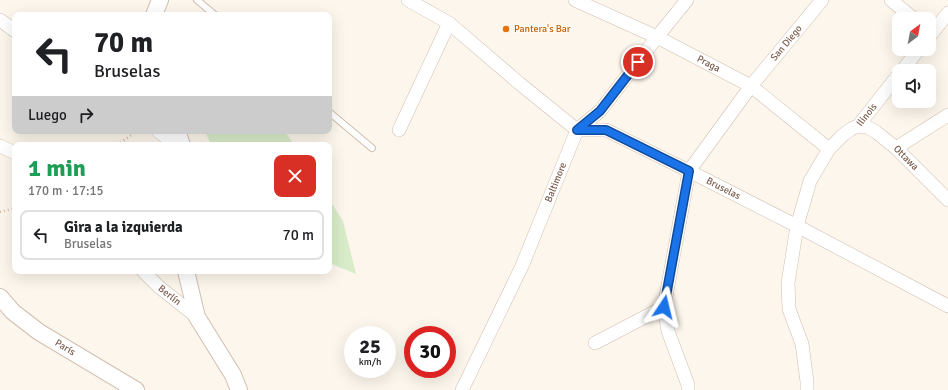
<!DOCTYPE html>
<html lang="es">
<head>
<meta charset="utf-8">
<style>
  :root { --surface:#fff; --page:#f6f6f6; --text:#202124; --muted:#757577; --line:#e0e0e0 }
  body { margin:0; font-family:Signika,sans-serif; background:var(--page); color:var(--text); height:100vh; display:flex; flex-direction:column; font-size:15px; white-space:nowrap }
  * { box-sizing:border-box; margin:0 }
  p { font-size:13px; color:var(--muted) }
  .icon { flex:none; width:22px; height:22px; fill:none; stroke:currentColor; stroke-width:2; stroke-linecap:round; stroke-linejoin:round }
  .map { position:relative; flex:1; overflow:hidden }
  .sheet { position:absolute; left:12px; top:142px; width:320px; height:132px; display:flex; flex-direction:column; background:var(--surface); border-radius:8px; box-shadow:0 4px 16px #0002 }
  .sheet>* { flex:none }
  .banner { position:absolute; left:12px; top:12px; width:320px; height:122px; border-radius:8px; box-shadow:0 4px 16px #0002; background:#fff; color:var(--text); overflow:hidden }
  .needle { width:26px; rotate:32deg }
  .tools { position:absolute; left:892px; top:12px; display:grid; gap:8px }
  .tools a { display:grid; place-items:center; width:44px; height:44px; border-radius:8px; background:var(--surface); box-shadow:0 4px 16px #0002; font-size:20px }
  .speed { position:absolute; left:344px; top:326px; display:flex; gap:8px; font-size:20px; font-weight:700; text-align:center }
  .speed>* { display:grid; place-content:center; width:52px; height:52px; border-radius:50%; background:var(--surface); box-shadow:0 4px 16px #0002; line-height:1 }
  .speed small { font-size:10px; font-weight:400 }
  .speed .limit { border:6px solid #d22; background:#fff; color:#111 }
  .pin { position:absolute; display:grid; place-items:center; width:34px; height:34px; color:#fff; margin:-17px; border:2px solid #fff; border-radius:50%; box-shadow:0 1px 4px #0007 }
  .me { position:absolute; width:44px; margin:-22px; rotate:10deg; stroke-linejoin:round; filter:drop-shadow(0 0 3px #0008) }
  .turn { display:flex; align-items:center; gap:14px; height:84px; padding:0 16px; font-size:18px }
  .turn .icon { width:52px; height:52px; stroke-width:2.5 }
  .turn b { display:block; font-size:28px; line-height:34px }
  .then { display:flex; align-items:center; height:38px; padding:0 16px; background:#0003; gap:8px; font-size:15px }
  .round { display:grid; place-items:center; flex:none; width:42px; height:42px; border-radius:8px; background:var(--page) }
  .summary { display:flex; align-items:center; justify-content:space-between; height:68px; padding:0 16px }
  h1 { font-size:24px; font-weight:800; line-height:30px; color:#1e9e55 }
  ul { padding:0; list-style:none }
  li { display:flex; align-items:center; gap:12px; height:50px; margin:0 8px 6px; padding:0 8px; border:2px solid var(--line); border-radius:8px }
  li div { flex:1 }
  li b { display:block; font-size:15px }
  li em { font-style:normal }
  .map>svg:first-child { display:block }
  .green { fill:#d8ecc9 }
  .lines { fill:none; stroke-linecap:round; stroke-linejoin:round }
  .service-casing { stroke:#d1beb0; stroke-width:8 }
  .minor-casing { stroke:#d1beb0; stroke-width:14 }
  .tertiary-casing { stroke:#d1beb0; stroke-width:18 }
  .path { stroke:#d9b8a5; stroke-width:2.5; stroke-dasharray:1 3; stroke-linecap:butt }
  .service { stroke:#fff; stroke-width:6 }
  .minor { stroke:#fff; stroke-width:13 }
  .tertiary { stroke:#fff; stroke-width:16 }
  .route-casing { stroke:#114b97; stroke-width:10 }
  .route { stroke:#1a73e8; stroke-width:7 }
  .food-dot { fill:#e8710a; stroke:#fffaf3; stroke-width:1.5 }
  .labels { text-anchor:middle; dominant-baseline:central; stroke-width:3.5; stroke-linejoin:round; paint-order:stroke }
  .food-label { font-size:10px; fill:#c56008; stroke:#fffaf3; text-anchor:start }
  .street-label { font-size:10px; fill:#7a5c4d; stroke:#fffaf3 }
</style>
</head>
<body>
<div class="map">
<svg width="948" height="390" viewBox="0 0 948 390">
  <rect width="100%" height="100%" fill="#fdf6ec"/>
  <path class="green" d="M205 131H285L294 145H211Z
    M329 199 343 221 356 274 329 263Z"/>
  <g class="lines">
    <defs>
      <path id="service" d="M197 0 215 15
        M329 112 372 148"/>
      <g id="minor">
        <path id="s1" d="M408 0 449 23 519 83 577 130H606L689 171 797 226 948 306"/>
        <path id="s2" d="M575 0 657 37 751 86 829 149"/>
        <path d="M891 0 914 19"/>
        <path d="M0 20 15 31"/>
        <path d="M929 37 948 13"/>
        <path d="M902 71 919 49"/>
        <path id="s3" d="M858 126 867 127 876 132 896 148 948 200"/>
        <path d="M399 130 449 23"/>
        <path d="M158 131 176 145"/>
        <path d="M0 146 15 153"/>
        <path d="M896 148 948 115"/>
        <path id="s4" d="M143 271 159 287 197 317"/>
        <path d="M595 343 664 307"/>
        <path id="s5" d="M462 390 522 266 577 130 600 111 657 37 687 0"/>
        <path id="s6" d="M688 390V385L668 331 664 307 689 171 751 86 822 0"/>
        <path id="s7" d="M807 390V382L802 344 789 309 788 283 797 226 810 181 829 149 843 135 851 129 858 126 899 74"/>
      </g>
      <g id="tertiary">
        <path d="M154 15 160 0"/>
        <path d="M177 131 182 145"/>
        <path d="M186 271 197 317 233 375 239 390"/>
        <path id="s8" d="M0 297 13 312 39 332 136 390"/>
      </g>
    </defs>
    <use href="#service" class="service-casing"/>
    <use href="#minor" class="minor-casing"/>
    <use href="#tertiary" class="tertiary-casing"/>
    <path class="path" d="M117 145 137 131
      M0 212 15 208"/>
    <use href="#service" class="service"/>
    <use href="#minor" class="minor"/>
    <use href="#tertiary" class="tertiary"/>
  </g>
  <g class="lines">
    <defs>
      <path id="route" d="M638 62 600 111 577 130H606L689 171 664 307"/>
    </defs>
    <use href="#route" class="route-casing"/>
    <use href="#route" class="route"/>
  </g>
  <circle class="food-dot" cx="506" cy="29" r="4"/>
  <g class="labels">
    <g class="food-label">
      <text x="514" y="29">Pantera's Bar</text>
    </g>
    <g class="street-label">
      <text stroke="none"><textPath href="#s6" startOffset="386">San Diego</textPath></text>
      <text stroke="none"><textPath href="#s2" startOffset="148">Praga</textPath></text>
      <text stroke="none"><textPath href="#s7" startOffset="303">Ilinois</textPath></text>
      <text stroke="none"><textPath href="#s3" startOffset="59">Ottawa</textPath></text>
      <text stroke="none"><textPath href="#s5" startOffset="228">Baltimore</textPath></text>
      <text stroke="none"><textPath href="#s1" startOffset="374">Bruselas</textPath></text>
      <text stroke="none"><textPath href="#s4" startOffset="36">Berlín</textPath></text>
      <text stroke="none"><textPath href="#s8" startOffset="83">París</textPath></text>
    </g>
  </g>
</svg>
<div class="tools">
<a><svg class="needle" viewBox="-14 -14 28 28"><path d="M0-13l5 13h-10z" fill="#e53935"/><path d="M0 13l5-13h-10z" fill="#757577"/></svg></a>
<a><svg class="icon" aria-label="sound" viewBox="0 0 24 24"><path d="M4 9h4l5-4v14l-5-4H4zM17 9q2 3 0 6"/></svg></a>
</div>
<div class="speed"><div>25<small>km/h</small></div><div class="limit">30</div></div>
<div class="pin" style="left:638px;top:62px;background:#d93025"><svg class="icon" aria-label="arrive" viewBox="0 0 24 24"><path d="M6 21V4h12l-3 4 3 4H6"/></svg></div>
<svg class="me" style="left:664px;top:307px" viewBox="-20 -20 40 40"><path d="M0-17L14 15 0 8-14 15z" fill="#1a73e8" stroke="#fff" stroke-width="4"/></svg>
<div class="banner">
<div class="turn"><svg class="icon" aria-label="left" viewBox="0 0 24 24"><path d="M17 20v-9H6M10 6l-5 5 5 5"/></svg><div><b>70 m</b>Bruselas</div></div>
<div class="then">Luego<svg class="icon" aria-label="right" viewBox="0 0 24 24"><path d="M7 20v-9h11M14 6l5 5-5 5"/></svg></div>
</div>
<section class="sheet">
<div class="summary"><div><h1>1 min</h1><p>170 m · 17:15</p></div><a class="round" style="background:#d93025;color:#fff"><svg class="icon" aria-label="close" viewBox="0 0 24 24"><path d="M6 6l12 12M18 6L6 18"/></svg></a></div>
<ul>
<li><svg class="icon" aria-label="left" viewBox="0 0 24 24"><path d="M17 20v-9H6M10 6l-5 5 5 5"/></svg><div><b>Gira a la izquierda</b><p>Bruselas</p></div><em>70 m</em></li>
</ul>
</section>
</div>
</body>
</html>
